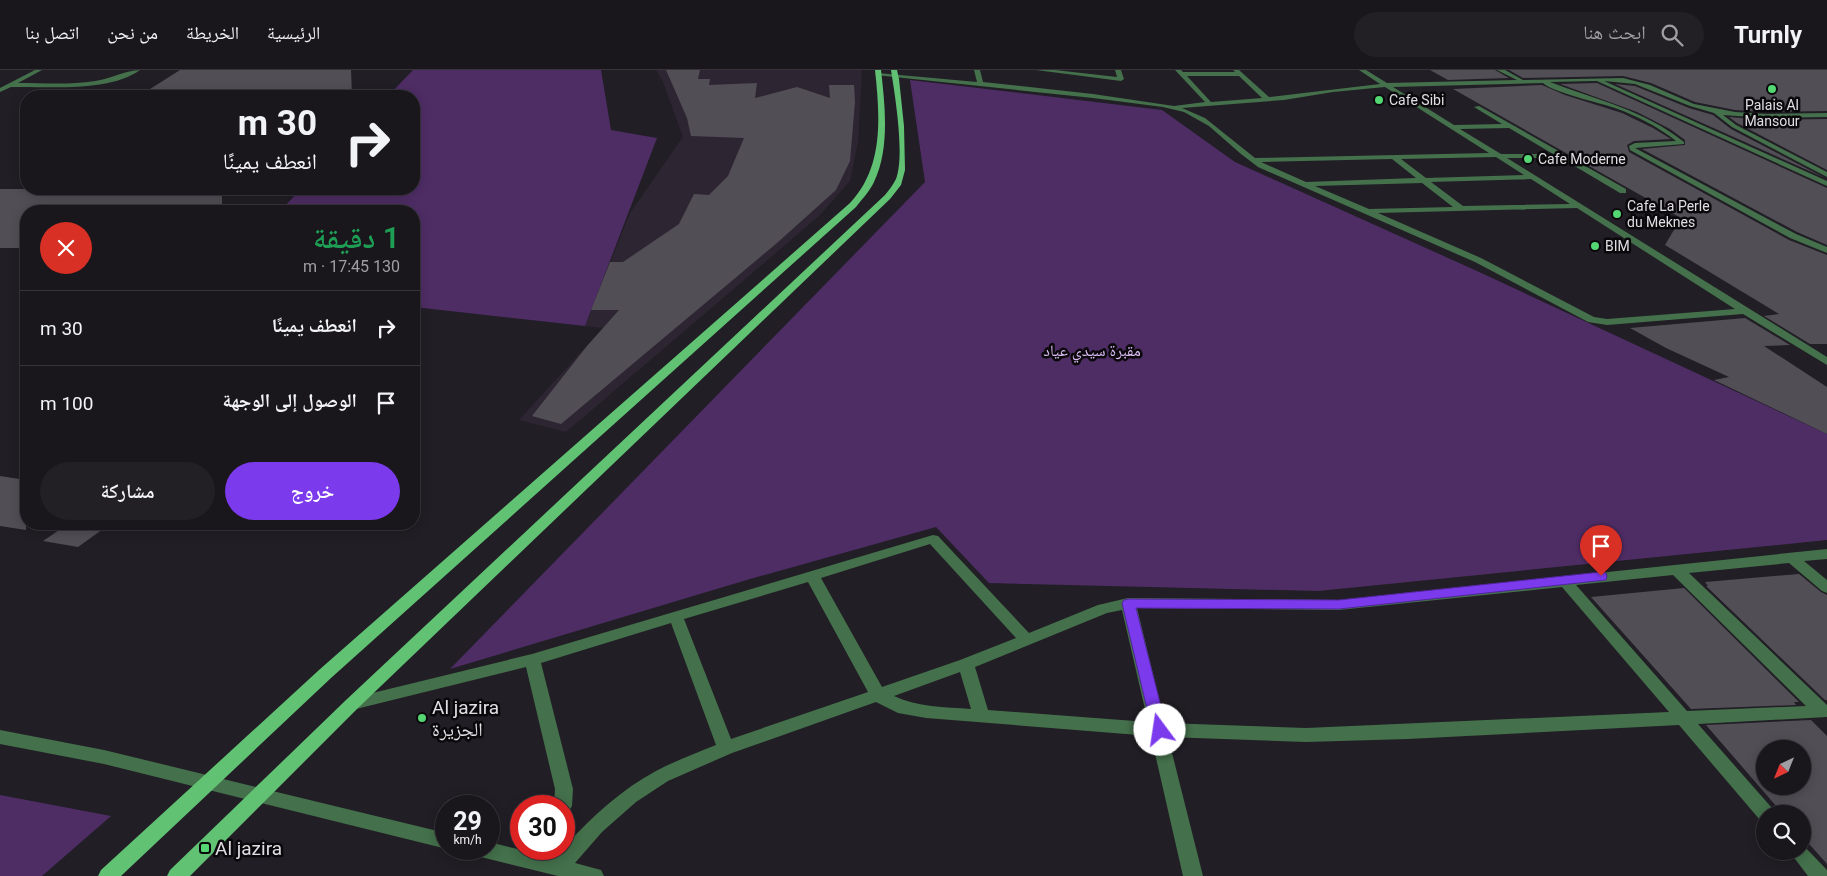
<!DOCTYPE html>
<html lang="ar">
<head>
<meta charset="utf-8">
<style>
  :root { --surface:#19161c; --page:#221f25; --text:#f1f3f6; --muted:#9f9fa3; --line:#37353b; --accent:#7c3aed }
  body { margin:0; font-family:Roboto,"Noto Naskh Arabic",sans-serif; background:var(--page); color:var(--text); direction:rtl; height:100vh; display:flex; flex-direction:column; font-size:19px; white-space:nowrap }
  * { box-sizing:border-box; margin:0 }
  p { font-size:16px; color:var(--muted) }
  .icon { flex:none; width:28px; height:28px; fill:none; stroke:currentColor; stroke-width:2; stroke-linecap:round; stroke-linejoin:round }
  .map { position:relative; flex:1; overflow:hidden; direction:ltr }
  .panel { position:absolute; left:20px; top:135px; width:400px; height:325px; display:flex; flex-direction:column; background:var(--surface); border-radius:20px; box-shadow:0 2px 12px #0003,0 0 0 1px var(--line); direction:rtl }
  .panel>* { flex:none }
  .top-card { position:absolute; left:20px; top:20px; width:400px; height:105px; border-radius:20px; box-shadow:0 2px 12px #0003,0 0 0 1px var(--line); direction:rtl; background:#19161c; color:var(--text); overflow:hidden }
  .needle { width:32px; rotate:223deg }
  .controls { position:absolute; left:1756px; top:670px; display:grid; gap:10px }
  .controls a { display:grid; place-items:center; width:55px; height:55px; border-radius:50%; background:var(--surface); box-shadow:0 2px 12px #0003,0 0 0 1px var(--line); font-size:25px }
  .speed { position:absolute; left:435px; top:725px; display:flex; gap:10px; font-size:25px; font-weight:700; text-align:center }
  .speed>* { display:grid; place-content:center; width:65px; height:65px; border-radius:50%; background:var(--surface); box-shadow:0 2px 12px #0003,0 0 0 1px var(--line); line-height:1 }
  .speed small { font-size:12px; font-weight:400 }
  .speed .limit { border:8px solid #d22; background:#fff; color:#111 }
  .pin { position:absolute; display:grid; place-items:center; width:42px; height:42px; color:#fff; margin:-51px -21px; border-radius:50% 50% 50% 0; rotate:-45deg; box-shadow:0 0 5px #0007 }
  .pin .icon { rotate:45deg }
  .me { position:absolute; width:55px; margin:-28px; rotate:346deg; stroke-linejoin:round; filter:drop-shadow(0 0 4px #0008) }
  .turn { display:flex; align-items:center; gap:18px; height:105px; padding:0 20px; font-size:22px }
  .turn .icon { width:65px; height:65px; stroke-width:2.5 }
  .turn b { display:block; font-size:35px; line-height:42px }
  .round { display:grid; place-items:center; flex:none; width:52px; height:52px; border-radius:26px; background:var(--page) }
  .head { display:flex; align-items:center; justify-content:space-between; height:85px; padding:0 20px }
  h1 { font-size:30px; font-weight:600; line-height:38px; color:#1e9e55 }
  .button { display:flex; gap:10px; margin-top:auto; padding:10px 20px }
  .button a { flex:1; height:58px; border-radius:30px; background:var(--accent); color:#fff; font-size:20px; font-weight:600; line-height:58px; text-align:center }
  .button a+a { background:var(--page); color:var(--text) }
  ul { padding:0; list-style:none }
  li { display:flex; align-items:center; gap:15px; height:75px; padding:0 20px; border-top:1px solid var(--line) }
  li div { flex:1 }
  li b { display:block; font-size:19px }
  li em { font-style:normal }
  header { display:flex; align-items:center; gap:30px; box-sizing:border-box; height:70px; padding:0 25px; background:var(--surface); border-bottom:1px solid var(--line) }
  header strong { font-size:24px }
  nav { display:flex; gap:28px; margin-inline-start:auto; font-size:18px }
  .search { width:350px; height:45px; background:var(--page); display:flex; align-items:center; gap:12px; box-sizing:border-box; padding:0 18px; border-radius:28px; color:var(--muted); font-size:19px }
  .map>svg:first-child { display:block }
  .built { fill:#2d2632 }
  .green { fill:#4e2d65 }
  .building { fill:#524e56; fill-rule:evenodd }
  .lines { fill:none; stroke-linecap:round; stroke-linejoin:round }
  .minor { fill:#44704b; fill-rule:evenodd }
  .major { fill:#61c274; fill-rule:evenodd }
  .route { fill:#7c3aed; stroke:#51269a }
  .poi-dot { fill:#54d672; stroke:#0a080b; stroke-width:2 }
  .labels { text-anchor:middle; dominant-baseline:central; stroke-width:5; stroke-linejoin:round; paint-order:stroke }
  .far-poi-label { font-size:14px; fill:#e1dee3; stroke:#0a080b; text-anchor:start }
  .park-label { font-size:16px; fill:#debff8; stroke:#0a080b }
  .near-poi-label { font-size:19px; fill:#e1dee3; stroke:#0a080b; text-anchor:start }
</style>
</head>
<body>
<header>
<strong>Turnly</strong>
<div class="search"><svg class="icon" aria-label="search" viewBox="0 0 24 24"><circle cx="10" cy="10" r="6"/><path d="M15 15l6 6"/></svg>ابحث هنا</div>
<nav><a>الرئيسية</a><a>الخريطة</a><a>من نحن</a><a>اتصل بنا</a></nav>
</header>
<div class="map">
<svg width="1827" height="806" viewBox="0 0 1827 806">
  <rect width="100%" height="100%" fill="#211e25"/>
  <path class="built" d="M656 0H862L858 72 850 111 819 146 566 362 519 350 603 258 585 256 630 143 683 67 663 12Z"/>
  <path class="green" d="M413 0H601L611 60 657 68 585 256 414 237V141H280L301 119H414V26H388Z
    M910 10 1162 40 1235 92 1477 201 1827 364V470L1318 521 989 513 936 457 750 509 450 599 925 112Z
    M0 725 111 746 42 806H0Z"/>
  <path class="building" d="M180 0H351L352 26H139Z
    M666 0H700L698 9H710L709 15 757 13 755 28 797 17 830 28 829 15H854L855 32 850 91 836 120 777 173 561 354 532 346 587 276 619 240H591L610 192H623L679 154 694 124 709 125 728 106 744 68 691 66 687 48Z
    M1430 0H1495L1509 8 1448 10Z
    M1509 0H1827V41L1766 42 1735 40 1695 32 1651 13 1623 6 1523 8Z
    M1597 13 1827 118V175L1797 162 1642 79 1685 75V70L1670 59 1637 42 1560 14Z
    M1615 14 1635 16 1689 38 1713 45 1731 59 1825 108Z
    M1542 15 1565 25 1622 43 1653 58 1671 69 1634 71 1627 75 1629 82 1789 170 1827 185V274H1810L1764 246 1779 244 1665 175 1681 148 1453 19Z
    M1729 47 1766 50 1827 49V100L1737 53Z
    M0 119H222V141H26V178H0Z
    M1745 248 1790 275 1764 276 1827 317V364L1714 310 1729 307 1666 278 1630 258Z
    M0 406 26 410V460L0 456Z
    M68 454H110L78 477 43 471Z
    M1799 504 1821 522 1827 525V630H1825L1706 516H1708L1705 512Z
    M1684 518 1799 632H1794L1796 635 1691 639 1591 527Z
    M1811 650 1827 666V794L1802 766V744H1783L1706 655ZM1765 679H1802V716H1765Z"/>
  <g class="lines">
    <path class="minor" d="M35 0H42L18 13C43 13 70 15 95 11 110 9 126 0 140 0 108 23 48 16 11 17L0 22V18Z
      M974 0H980L983 12 1093 24 1174 36 1205 32 1175 0H1181L1183 2H1235L1233 0H1239L1269 27 1380 14 1359 0H1366L1387 13 1517 10 1497 0H1505L1523 10 1623 8 1650 15 1694 34 1735 42 1766 44 1827 43V47L1766 48 1723 45 1736 55 1827 102V107L1732 57 1714 43 1690 36 1635 14 1604 11 1827 111V116L1597 11 1550 12C1597 30 1644 40 1684 72V74L1635 78 1796 164 1827 177V183L1790 168 1630 80 1629 76 1635 73 1676 71C1657 56 1637 46 1615 38 1600 33 1552 22 1543 13L1393 17 1454 55 1502 54 1474 37 1479 36 1626 119V123H1620L1561 88H1507L1827 287V295L1743 244 1607 255 1588 252 1475 192 1258 97 1241 84 1209 56 1184 42 1163 37 1093 28 875 5 878 3 977 12ZM1187 6H1239L1262 28 1211 32ZM1385 17 1489 83 1255 88 1205 48 1182 38 1284 30 1333 22ZM1509 58 1553 84H1501L1460 59ZM1496 87 1524 105 1426 108 1401 89ZM1392 89 1416 108 1306 112 1261 92ZM1531 109 1570 134 1463 136 1431 112ZM1422 113 1453 137 1369 139 1315 116ZM1577 138 1735 239 1607 249 1594 247 1481 188 1378 143Z
      M1036 0H1055L1117 7 1115 0H1121L1124 9 1121 11Z
      M933 465 938 466 1029 563 1098 535 1128 528 1339 530 1827 479V489L1804 491 1827 510V523L1822 521 1789 493 1689 503 1827 635V647L1698 654 1772 738 1775 744H1765V751L1760 750 1679 655 1408 669 1306 672 1168 667 1203 806H1183L1151 666 926 648 898 643 876 632 732 683 668 711 636 732 602 762 575 793 601 800 604 806H558L481 787 474 785 472 779H489V772L550 787 551 779H564V772L567 774C593 746 622 719 656 701 675 691 696 683 716 675L671 553 541 593 573 719 572 736 569 741 564 743V736H554L555 719 526 597 352 640 346 638 344 634 346 630 352 628 532 584ZM930 474 1016 568 960 590 882 617 821 508ZM1673 505 1806 636 1687 641 1576 515ZM808 512 868 622 731 669 684 549ZM1562 517 1669 642 1306 658 1165 653 1137 538 1339 540ZM1122 540 1148 652 988 640 975 597 1107 543ZM960 602 971 639C944 637 918 637 894 626Z
      M0 660 104 680 446 763 447 779 104 694 0 674Z
      M1802 774 1827 800V806H1808L1789 781H1802Z"/>
    <path class="major" d="M875 0H881C885 35 890 79 874 112 870 121 862 129 856 137L331 608 121 806H98L101 800 319 600 850 133C884 97 880 47 875 0Z
      M891 0H897L899 9 904 56 905 100 901 115 890 129 358 638 190 806H167L170 800 346 630 885 125C889 120 893 115 896 109 905 86 895 25 891 0Z"/>
  </g>
  <path class="route" d="M1601 502 1606 503 1607 506 1606 510 1339 539 1136 538 1167 660 1165 664 1160 666 1154 664 1152 660 1122 533 1124 530 1128 529 1339 530Z"/>
  <g class="poi-dot">
    <circle cx="1772" cy="19" r="5"/>
    <circle cx="1379" cy="30" r="5"/>
    <circle cx="1528" cy="89" r="5"/>
    <circle cx="1617" cy="144" r="5"/>
    <circle cx="1595" cy="176" r="5"/>
    <circle cx="422" cy="648" r="5"/>
    <rect x="200" y="773" width="10" height="10" rx="2.5"/>
  </g>
  <g class="labels">
    <g class="far-poi-label">
      <text x="1389" y="30">Cafe Sibi</text>
      <text x="1772" y="35" text-anchor="middle">Palais Al<tspan x="1772" dy="16">Mansour</tspan></text>
      <text x="1538" y="89">Cafe Moderne</text>
      <text x="1627" y="136">Cafe La Perle<tspan x="1627" dy="16">du Meknes</tspan></text>
      <text x="1605" y="176">BIM</text>
    </g>
    <g class="park-label">
      <text x="1092" y="280">مقبرة سيدي عياد</text>
    </g>
    <g class="near-poi-label">
      <text x="432" y="637">Al jazira<tspan x="432" dy="22">الجزيرة</tspan></text>
      <text x="215" y="778">Al jazira</text>
    </g>
  </g>
</svg>
<div class="controls">
<a><svg class="needle" viewBox="-14 -14 28 28"><path d="M0-13l5 13h-10z" fill="#e53935"/><path d="M0 13l5-13h-10z" fill="#9f9fa3"/></svg></a>
<a><svg class="icon" aria-label="search" viewBox="0 0 24 24"><circle cx="10" cy="10" r="6"/><path d="M15 15l6 6"/></svg></a>
</div>
<div class="speed"><div>29<small>km/h</small></div><div class="limit">30</div></div>
<div class="pin" style="left:1601px;top:506px;background:#d93025"><svg class="icon" aria-label="arrive" viewBox="0 0 24 24"><path d="M6 21V4h12l-3 4 3 4H6"/></svg></div>
<svg class="me" style="left:1160px;top:660px" viewBox="-20 -20 40 40"><circle r="19" fill="#fff"/><path d="M0-13L10 11 0 6-10 11z" fill="#7c3aed"/></svg>
<div class="top-card">
<div class="turn"><svg class="icon" aria-label="right" viewBox="0 0 24 24"><path d="M7 20v-9h11M14 6l5 5-5 5"/></svg><div><b>30 m</b>انعطف يمينًا</div></div>
</div>
<section class="panel">
<div class="head"><div><h1>1 دقيقة</h1><p>130 m · 17:45</p></div><a class="round" style="background:#d93025;color:#fff"><svg class="icon" aria-label="close" viewBox="0 0 24 24"><path d="M6 6l12 12M18 6L6 18"/></svg></a></div>
<ul>
<li><svg class="icon" aria-label="right" viewBox="0 0 24 24"><path d="M7 20v-9h11M14 6l5 5-5 5"/></svg><div><b>انعطف يمينًا</b></div><em>30 m</em></li>
<li><svg class="icon" aria-label="arrive" viewBox="0 0 24 24"><path d="M6 21V4h12l-3 4 3 4H6"/></svg><div><b>الوصول إلى الوجهة</b></div><em>100 m</em></li>
</ul>
<div class="button"><a>خروج</a><a>مشاركة</a></div>
</section>
</div>
</body>
</html>
